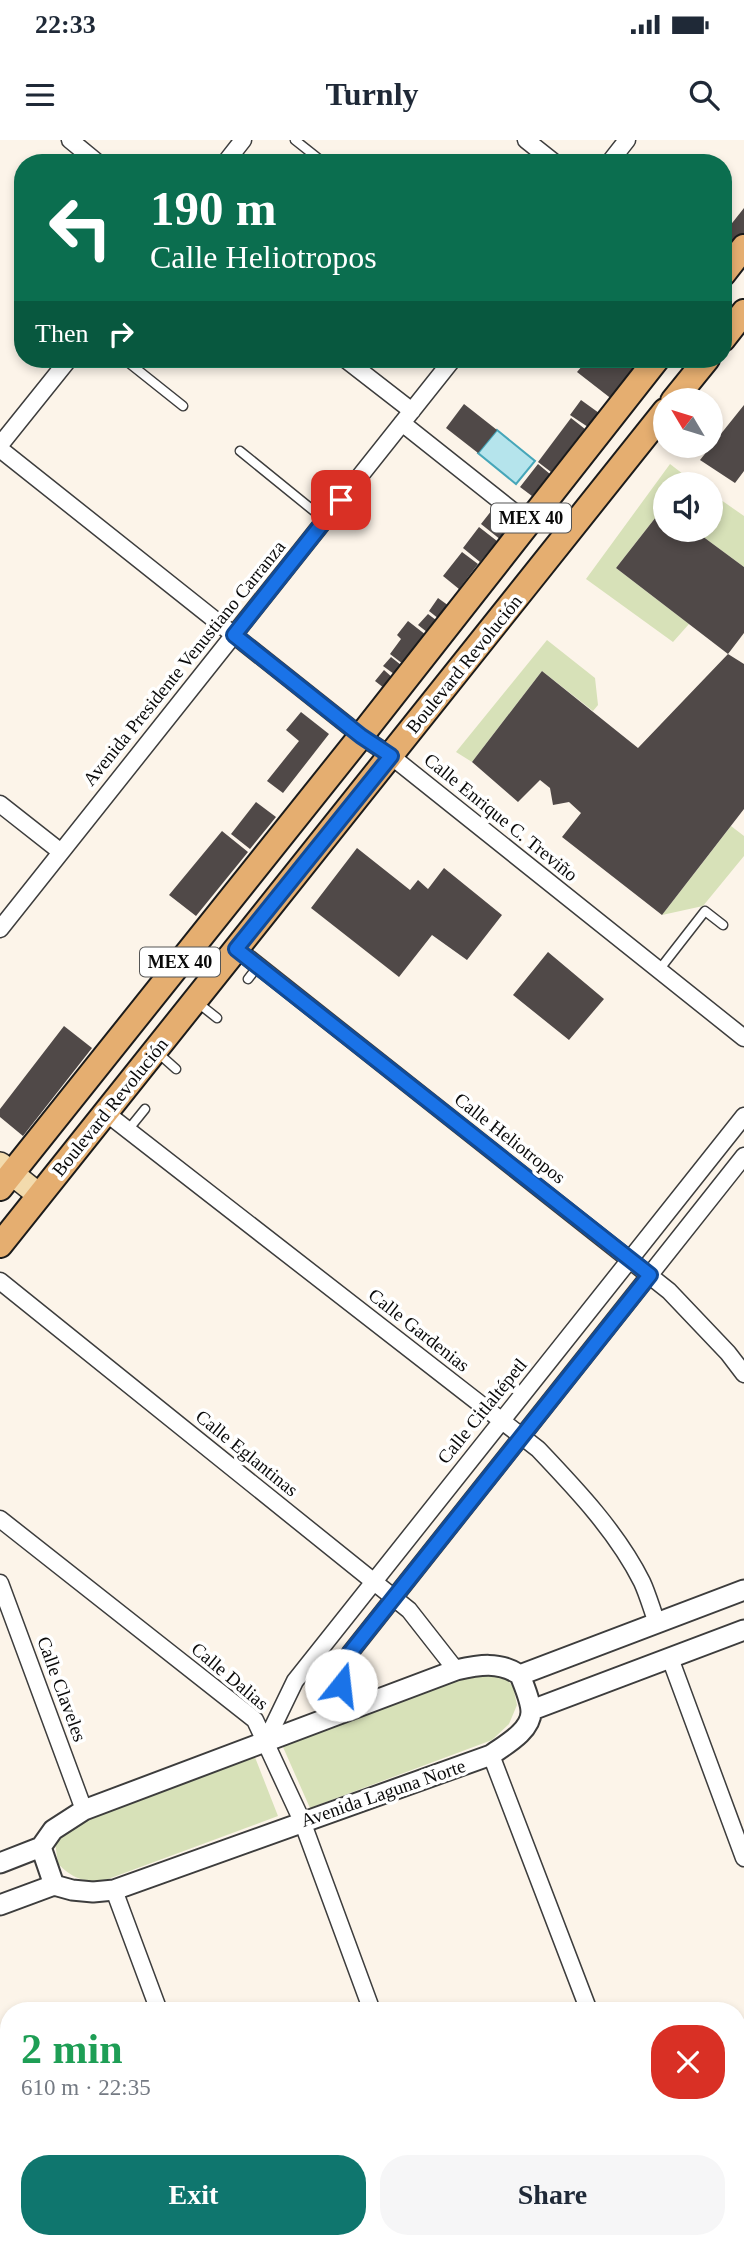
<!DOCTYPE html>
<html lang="en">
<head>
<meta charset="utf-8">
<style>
  :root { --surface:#fff; --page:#f6f6f7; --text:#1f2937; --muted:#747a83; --accent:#0f766e }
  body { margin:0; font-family:"Times New Roman",serif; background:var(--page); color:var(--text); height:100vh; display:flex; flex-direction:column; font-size:26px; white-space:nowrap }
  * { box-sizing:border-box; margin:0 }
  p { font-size:23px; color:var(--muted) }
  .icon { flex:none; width:38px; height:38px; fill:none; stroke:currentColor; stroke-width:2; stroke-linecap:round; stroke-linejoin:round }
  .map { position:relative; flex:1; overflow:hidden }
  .sheet { position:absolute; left:0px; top:1862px; width:746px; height:247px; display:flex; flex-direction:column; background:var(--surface); border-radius:28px 28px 0 0; box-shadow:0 4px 10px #0003 }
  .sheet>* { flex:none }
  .hud { position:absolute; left:14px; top:14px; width:718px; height:214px; border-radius:28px; box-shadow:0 4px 10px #0003; background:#0b6e4f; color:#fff; overflow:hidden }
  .needle { width:46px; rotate:308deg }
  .fabs { position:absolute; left:653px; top:248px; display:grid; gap:14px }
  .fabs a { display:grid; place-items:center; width:70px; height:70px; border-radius:50%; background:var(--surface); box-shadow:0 4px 10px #0003; font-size:35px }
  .pin { position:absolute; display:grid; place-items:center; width:60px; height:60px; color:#fff; margin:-30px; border-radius:14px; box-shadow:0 4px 10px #0006 }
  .me { position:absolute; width:77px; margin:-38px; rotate:16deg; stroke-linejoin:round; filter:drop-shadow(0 0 5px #0008) }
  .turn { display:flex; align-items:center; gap:24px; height:147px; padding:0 21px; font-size:32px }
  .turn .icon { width:91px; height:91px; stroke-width:2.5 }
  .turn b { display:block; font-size:49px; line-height:60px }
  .then { display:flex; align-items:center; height:66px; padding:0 21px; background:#0003; gap:14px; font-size:26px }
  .round { display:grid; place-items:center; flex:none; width:74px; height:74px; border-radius:28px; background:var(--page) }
  .headline { display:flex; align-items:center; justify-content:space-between; height:119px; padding:0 21px }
  h1 { font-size:42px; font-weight:600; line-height:52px; color:#1e9e55 }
  .action { display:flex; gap:14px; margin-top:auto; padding:14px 21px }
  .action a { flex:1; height:80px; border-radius:28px; background:var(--accent); color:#fff; font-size:28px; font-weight:600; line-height:80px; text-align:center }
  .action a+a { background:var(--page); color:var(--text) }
  .status { display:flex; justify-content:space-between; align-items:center; height:49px; padding:0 35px; background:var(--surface); direction:ltr }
  .status svg { height:19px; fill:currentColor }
  header { display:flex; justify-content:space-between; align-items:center; height:91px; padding:0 21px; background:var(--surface); font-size:32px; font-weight:600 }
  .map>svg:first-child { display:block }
  .green { fill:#d7e1b8 }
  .water { fill:#b5e4ec; stroke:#46a6b9; stroke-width:2 }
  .building { fill:#504948 }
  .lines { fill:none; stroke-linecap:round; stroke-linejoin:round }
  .service-casing { stroke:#3d3d3d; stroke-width:11 }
  .minor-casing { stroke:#3d3d3d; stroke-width:19 }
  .tertiary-casing { stroke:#3d3d3d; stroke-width:23 }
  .secondary-casing { stroke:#2c2c2c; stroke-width:26 }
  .primary-casing { stroke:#1b1b1b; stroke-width:28 }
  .service { stroke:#fff; stroke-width:8 }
  .minor { stroke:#fff; stroke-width:16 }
  .tertiary { stroke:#fff; stroke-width:19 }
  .secondary { stroke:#f3dbad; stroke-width:23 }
  .primary { stroke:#e5ae70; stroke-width:24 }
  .route-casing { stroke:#114b97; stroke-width:18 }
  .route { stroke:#1a73e8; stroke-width:12 }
  .labels { text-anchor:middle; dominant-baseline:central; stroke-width:7; stroke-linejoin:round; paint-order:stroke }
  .shield { fill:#fff; stroke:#545454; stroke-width:2 }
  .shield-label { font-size:18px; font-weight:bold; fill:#0a0a0a }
  .street-label { font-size:19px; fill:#0a0a0a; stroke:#fff }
</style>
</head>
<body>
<div class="status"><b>22:33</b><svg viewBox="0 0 49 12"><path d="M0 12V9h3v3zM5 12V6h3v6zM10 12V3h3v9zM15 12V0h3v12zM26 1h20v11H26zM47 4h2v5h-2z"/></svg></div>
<header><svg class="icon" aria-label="menu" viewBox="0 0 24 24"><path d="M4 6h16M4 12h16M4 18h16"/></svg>Turnly<svg class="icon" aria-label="search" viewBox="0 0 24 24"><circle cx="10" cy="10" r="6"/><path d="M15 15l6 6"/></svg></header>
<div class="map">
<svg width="744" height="2108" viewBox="0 0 744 2108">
  <rect width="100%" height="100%" fill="#fcf4e9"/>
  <path class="green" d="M670 324 683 334 678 341 683 345H665V369L663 368 616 428 689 484 673 502 586 439Z
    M711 353 744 376V427L694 390H710Z
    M547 500 595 538 598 565 593 571 542 531 472 622 456 612Z
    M731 686 744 696V716L703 766 662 775Z
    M457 1529 500 1533 513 1546 517 1565 509 1584 492 1600 310 1668 279 1598Z
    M251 1607 278 1676 100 1742C80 1741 72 1737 58 1724L55 1702 64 1686Z"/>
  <path class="water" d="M497 290 535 321 516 344 478 313Z"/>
  <path class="building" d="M744 68V98L723 125V90L725 92Z
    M588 219H645L613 260 577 232Z
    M581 260 599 273 588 287 570 275Z
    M464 264 497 290 478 313 446 288Z
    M744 265V331L735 343 700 320Z
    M571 278 585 289 551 332 538 322Z
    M538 324 550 334 532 356 520 347Z
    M499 361 519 376 501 400 481 384Z
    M663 368 665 390H694L744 427V493L728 514 616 428Z
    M479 387 497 401 480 422 463 408Z
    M462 412 478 424 459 449 443 436Z
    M438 458 449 466 439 479 429 471Z
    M428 474 436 480 427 492 418 485Z
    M408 481 426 495 403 524 390 514 401 499 397 495Z
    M728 514 744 524V669L662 775 562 697 581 673 569 662 553 665 550 648 540 640 518 662 472 622 542 531 638 608Z
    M391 517 401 525 394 534 383 526Z
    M384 530 393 538 384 548 375 541Z
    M301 572 329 594 283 653 267 641 299 601 286 590Z
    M256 662 276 677 250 709 231 694Z
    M222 691 248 712 196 776 169 755Z
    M357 708 410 750 418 740 428 749 444 728 502 775 467 820 432 795 399 837 311 768Z
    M548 812 604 859 569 900 513 855Z
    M64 886 92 908 23 996 0 977V969Z"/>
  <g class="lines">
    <defs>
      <path id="service" d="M295 0 324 23
        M124 219 183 266
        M240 311 325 380
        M659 830 705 771 723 785
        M248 839 258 826
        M198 863 217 878
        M158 913 176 929
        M128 990 145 969"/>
      <path id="minor" d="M70 0 98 23
        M526 0 555 23
        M225 23 243 0
        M609 23 627 0
        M345 219 412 271
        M402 283 528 383
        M0 305 69 219
        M0 309 361 596 391 616 744 898
        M0 664 61 712
        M0 789 453 219
        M237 809 669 1151 728 1213 744 1234
        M106 973 538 1309C576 1349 617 1392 642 1442 648 1455 652 1470 657 1483
        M0 1141 409 1470 456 1530
        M0 1379 255 1580 302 1681 372 1871
        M0 1443 84 1670
        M670 1518 744 1718
        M350 1570C339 1544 335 1538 350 1513L744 1016
        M266 1601 295 1541 744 976
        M491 1615 589 1871
        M114 1750 159 1871
        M0 2032 9 2055
        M25 2100 28 2108
        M244 2100 247 2108
        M458 2100 461 2108
        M673 2100 676 2108"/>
      <path id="tertiary" d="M520 1535 744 1450
        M532 1570 744 1490
        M41 1707 54 1745
        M0 1723 41 1707 53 1690 84 1670 456 1530C479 1525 499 1521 520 1535
        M0 1765 54 1745 72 1750 93 1752 114 1750 491 1615C505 1605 531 1591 531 1572 531 1561 524 1546 520 1535
        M725 2108 744 2101"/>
      <path id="secondary" d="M0 1024 39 1055"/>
      <path id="primary" d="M723 134 744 107
        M723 199 744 172
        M673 261 707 219
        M0 1048 361 596 657 219
        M0 1105 665 271"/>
    </defs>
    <use href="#service" class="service-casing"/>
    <use href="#minor" class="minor-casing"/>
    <use href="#tertiary" class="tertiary-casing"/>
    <use href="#secondary" class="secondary-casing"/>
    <use href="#primary" class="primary-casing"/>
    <use href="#service" class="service"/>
    <use href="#minor" class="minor"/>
    <use href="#tertiary" class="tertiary"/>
    <use href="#secondary" class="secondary"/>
    <use href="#primary" class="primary"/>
  </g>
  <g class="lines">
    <defs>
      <path id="route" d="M341 360 234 495 361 596 391 616 236 809 650 1135 350 1513 339 1535 341 1545"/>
    </defs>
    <use href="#route" class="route-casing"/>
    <use href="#route" class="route"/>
  </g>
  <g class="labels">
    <g class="shield">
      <rect x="491" y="363.5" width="80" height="29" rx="5"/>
      <rect x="140" y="807.5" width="80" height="29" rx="5"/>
    </g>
    <g class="shield-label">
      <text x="531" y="378">MEX 40</text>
      <text x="180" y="822">MEX 40</text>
    </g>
    <g class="street-label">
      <text transform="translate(184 523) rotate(-51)">Avenida Presidente Venustiano Carranza</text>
      <text transform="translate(464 524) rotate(-51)">Boulevard Revolución</text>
      <text transform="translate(501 677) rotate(39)">Calle Enrique C. Treviño</text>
      <text transform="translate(110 967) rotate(-51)">Boulevard Revolución</text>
      <text transform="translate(510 998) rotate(38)">Calle Heliotropos</text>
      <text transform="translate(419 1190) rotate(38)">Calle Gardenias</text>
      <text transform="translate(482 1271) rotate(-51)">Calle Citlaltépetl</text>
      <text transform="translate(247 1313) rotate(39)">Calle Eglantinas</text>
      <text transform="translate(230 1536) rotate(40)">Calle Dalias</text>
      <text transform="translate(62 1549) rotate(70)">Calle Claveles</text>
      <text transform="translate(383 1653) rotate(-19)">Avenida Laguna Norte</text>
    </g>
  </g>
</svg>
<div class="fabs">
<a><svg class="needle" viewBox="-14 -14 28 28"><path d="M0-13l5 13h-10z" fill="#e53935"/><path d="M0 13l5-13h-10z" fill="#747a83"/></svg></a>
<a><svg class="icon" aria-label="sound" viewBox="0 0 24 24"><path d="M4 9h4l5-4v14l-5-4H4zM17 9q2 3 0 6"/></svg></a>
</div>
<div class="pin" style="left:341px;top:360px;background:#d93025"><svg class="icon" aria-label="arrive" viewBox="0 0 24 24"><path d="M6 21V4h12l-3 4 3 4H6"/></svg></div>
<svg class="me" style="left:341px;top:1545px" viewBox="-20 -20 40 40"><circle r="19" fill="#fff"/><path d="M0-13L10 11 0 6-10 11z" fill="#1a73e8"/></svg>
<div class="hud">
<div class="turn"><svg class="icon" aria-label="left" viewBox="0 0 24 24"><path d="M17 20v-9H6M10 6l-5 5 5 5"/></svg><div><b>190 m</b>Calle Heliotropos</div></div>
<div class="then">Then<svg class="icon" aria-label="right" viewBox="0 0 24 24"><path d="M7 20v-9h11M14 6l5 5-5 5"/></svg></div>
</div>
<section class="sheet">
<div class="headline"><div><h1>2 min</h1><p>610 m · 22:35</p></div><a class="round" style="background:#d93025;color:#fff"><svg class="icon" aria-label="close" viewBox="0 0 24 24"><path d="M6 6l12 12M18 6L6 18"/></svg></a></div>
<div class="action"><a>Exit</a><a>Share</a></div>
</section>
</div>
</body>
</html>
